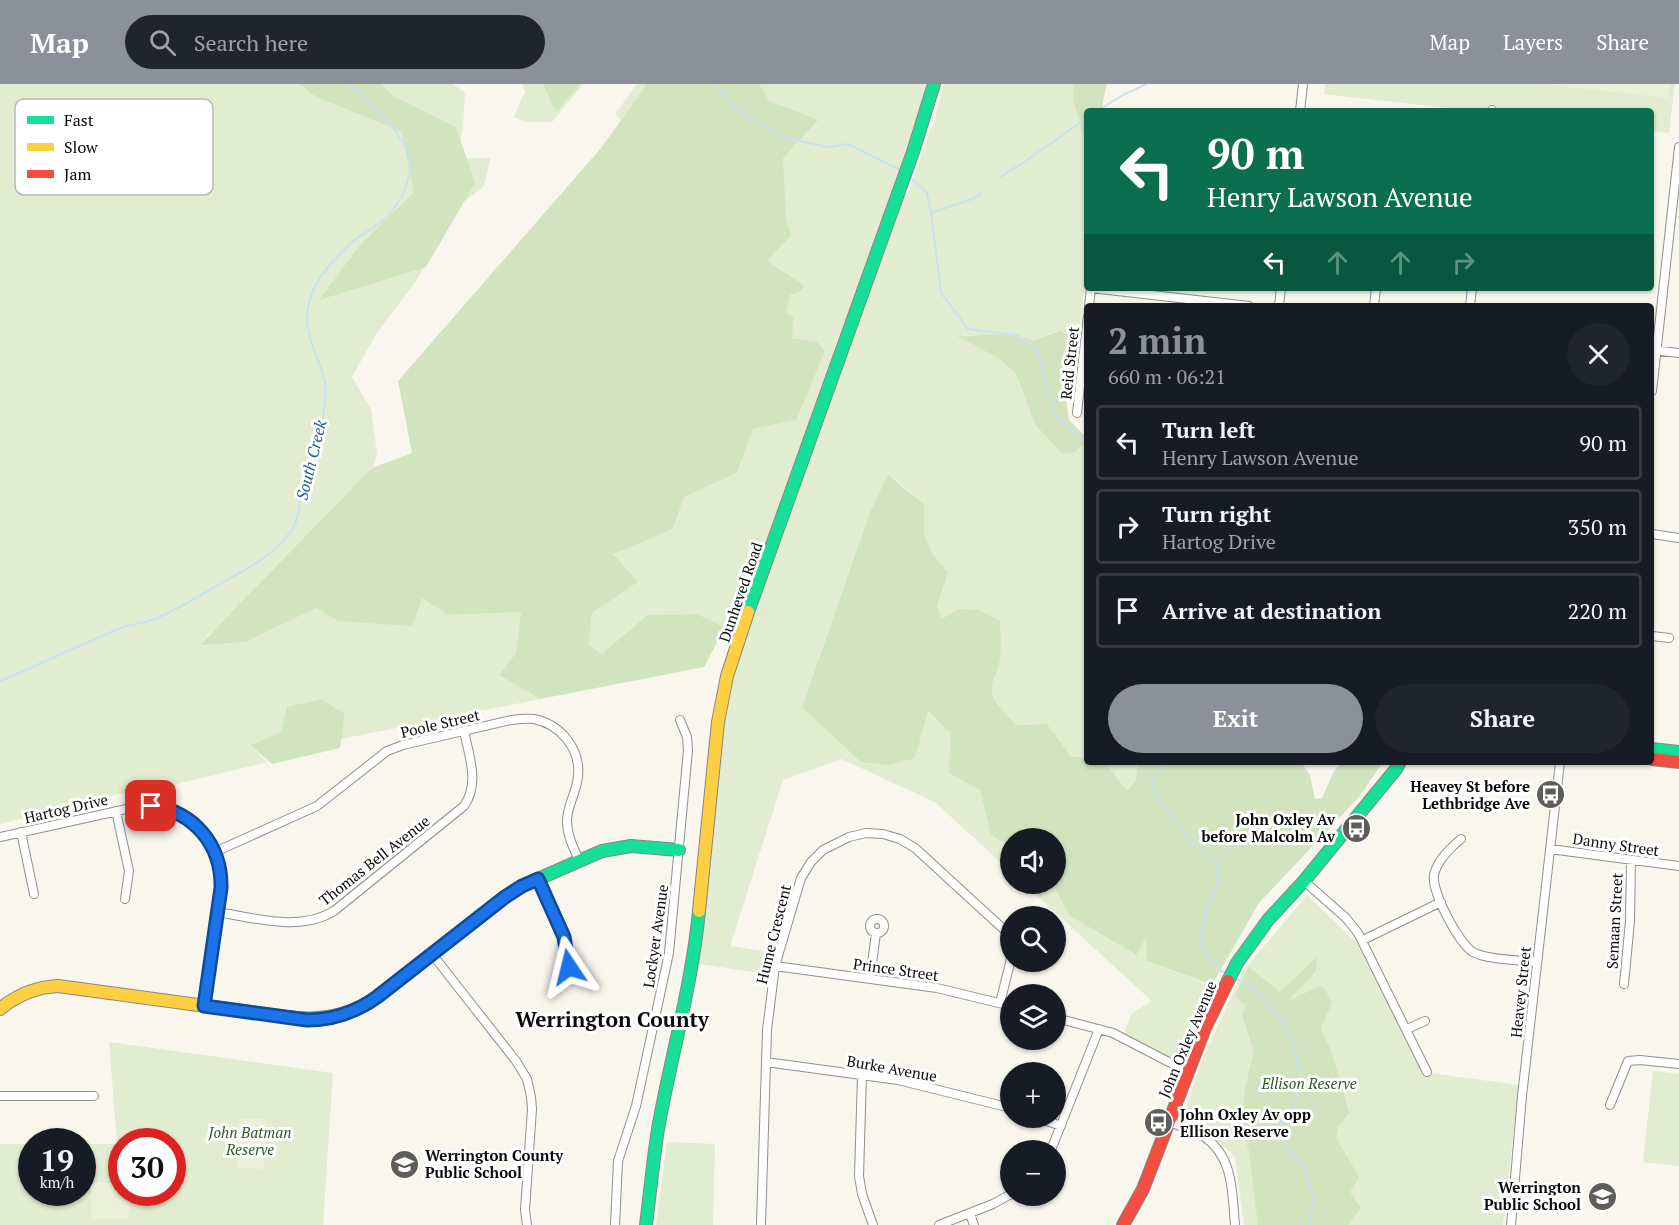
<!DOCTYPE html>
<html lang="en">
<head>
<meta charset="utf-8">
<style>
  :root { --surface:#171b24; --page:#20242c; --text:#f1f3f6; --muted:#9ea1a6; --line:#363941; --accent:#8c9099 }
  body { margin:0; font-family:"PT Serif",serif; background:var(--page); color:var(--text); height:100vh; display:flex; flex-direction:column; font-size:22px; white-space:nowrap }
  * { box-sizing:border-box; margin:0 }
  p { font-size:20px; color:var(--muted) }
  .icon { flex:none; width:33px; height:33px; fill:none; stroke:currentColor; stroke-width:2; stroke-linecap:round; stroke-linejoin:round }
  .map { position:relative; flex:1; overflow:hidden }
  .sheet { position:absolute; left:1084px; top:219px; width:570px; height:462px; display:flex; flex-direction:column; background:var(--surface); border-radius:6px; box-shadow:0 2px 4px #0004 }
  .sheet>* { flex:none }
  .banner { position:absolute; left:1084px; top:24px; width:570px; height:183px; border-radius:6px; box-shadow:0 2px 4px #0004; background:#0b6e4f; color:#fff; overflow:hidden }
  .controls { position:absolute; left:1000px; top:744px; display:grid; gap:12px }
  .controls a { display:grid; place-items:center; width:66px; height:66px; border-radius:50%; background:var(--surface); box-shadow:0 2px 4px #0004; font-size:30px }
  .speed { position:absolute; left:18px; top:1044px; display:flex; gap:12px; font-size:30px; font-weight:700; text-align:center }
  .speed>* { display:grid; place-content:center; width:78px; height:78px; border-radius:50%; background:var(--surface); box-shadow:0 2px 4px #0004; line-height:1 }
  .speed small { font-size:15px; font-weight:400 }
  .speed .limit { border:9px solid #d22; background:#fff; color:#111 }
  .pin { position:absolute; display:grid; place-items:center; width:51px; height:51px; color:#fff; margin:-26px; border-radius:12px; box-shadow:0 3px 9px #0006 }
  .me { position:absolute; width:66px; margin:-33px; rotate:350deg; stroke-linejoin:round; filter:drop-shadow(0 0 4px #0008) }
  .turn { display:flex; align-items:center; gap:21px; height:126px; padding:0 24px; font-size:27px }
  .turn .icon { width:78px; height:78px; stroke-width:2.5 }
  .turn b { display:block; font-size:42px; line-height:51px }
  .lanes { display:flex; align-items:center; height:57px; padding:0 24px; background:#0003; justify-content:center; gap:30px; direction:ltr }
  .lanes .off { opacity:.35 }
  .round { display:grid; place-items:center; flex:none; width:63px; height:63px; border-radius:32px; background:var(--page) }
  .overview { display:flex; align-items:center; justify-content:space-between; height:102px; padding:0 24px }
  h1 { font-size:36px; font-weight:600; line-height:45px; color:var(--accent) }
  .primary-button { display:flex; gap:12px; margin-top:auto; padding:12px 24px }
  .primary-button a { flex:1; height:69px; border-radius:36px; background:var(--accent); color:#fff; font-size:24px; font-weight:600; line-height:69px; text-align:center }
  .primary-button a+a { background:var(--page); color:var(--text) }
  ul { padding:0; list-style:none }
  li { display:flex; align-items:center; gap:18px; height:75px; margin:0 12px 9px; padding:0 12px; border:3px solid var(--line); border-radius:6px }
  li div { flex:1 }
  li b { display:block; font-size:22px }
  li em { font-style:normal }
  header { display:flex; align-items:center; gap:36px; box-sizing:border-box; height:84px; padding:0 30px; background:var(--accent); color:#fff }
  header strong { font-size:28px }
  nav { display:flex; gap:33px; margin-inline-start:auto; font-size:21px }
  .search { width:420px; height:54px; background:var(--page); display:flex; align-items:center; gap:15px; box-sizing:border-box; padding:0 21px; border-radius:33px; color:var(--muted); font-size:22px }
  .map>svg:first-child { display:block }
  .green { fill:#e1ecd0; fill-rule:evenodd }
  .forest { fill:#d2e3bf }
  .pitch { fill:#ebf0d9 }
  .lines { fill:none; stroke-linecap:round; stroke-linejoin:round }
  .stream { stroke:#c8e2ef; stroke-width:2 }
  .street-casing { stroke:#92908d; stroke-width:10 }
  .fast-casing { stroke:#888783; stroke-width:14 }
  .slow-casing { stroke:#888783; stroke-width:14 }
  .jam-casing { stroke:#888783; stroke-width:14 }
  .street { stroke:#fefefc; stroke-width:8 }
  .fast { stroke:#16e098; stroke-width:12 }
  .slow { stroke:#ffcf43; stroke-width:12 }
  .jam { stroke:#f24e42; stroke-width:12 }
  .route-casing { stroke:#114b97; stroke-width:15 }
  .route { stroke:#1a73e8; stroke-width:10 }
  .labels { text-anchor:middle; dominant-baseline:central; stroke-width:6; stroke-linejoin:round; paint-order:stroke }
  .street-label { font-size:15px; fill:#0a0a0a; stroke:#fff }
  .poi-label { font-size:15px; font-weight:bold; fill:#0a0a0a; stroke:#fff; text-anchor:end }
  .park-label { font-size:15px; font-style:italic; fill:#2d5b21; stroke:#fff }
  .water-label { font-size:16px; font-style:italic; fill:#205e90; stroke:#fff }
  .district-label { font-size:21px; font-weight:bold; fill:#0a0a0a; stroke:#fff }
  .key { fill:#fff; stroke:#b6b6b6; stroke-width:1.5 }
  .key-label { font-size:16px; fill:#0a0a0a }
</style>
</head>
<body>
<header>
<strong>Map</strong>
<div class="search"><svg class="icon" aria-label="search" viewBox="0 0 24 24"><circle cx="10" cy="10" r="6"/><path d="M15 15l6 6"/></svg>Search here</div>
<nav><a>Map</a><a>Layers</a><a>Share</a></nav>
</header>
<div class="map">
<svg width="1679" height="1141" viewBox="0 0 1679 1141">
  <rect width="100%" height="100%" fill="#f9f6ee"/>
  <path class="green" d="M0 0H453L465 9 463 45 457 74H490L484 102 462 119 416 197 376 250 352 293 371 325 377 369 363 420 275 531 210 549 201 560 246 558 316 524 338 537 421 513 448 531 521 528 516 569 499 591 540 615 341 655 345 630 322 615 288 623 281 648 250 661 267 678 168 702 166 694 131 707 0 740Z
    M523 0H583L552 38H526L514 33 525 8Z
    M637 0H926C905 91 867 179 833 267L834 268 735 546 725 543 697 530 647 531 602 570 589 561 592 529 638 498 612 470 673 445 684 413 737 389 753 345 796 336 817 258 792 254 794 233 785 228 790 211 802 207 783 187 767 177 789 154 634 50 615 30Z
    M944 0H1099L1074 5 1073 15 1088 62V176L1078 253 1058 247 1032 256 1005 251H964L959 253 998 274 1016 290 1035 340 1087 355 1088 412 1085 416 1088 427 1087 674 1071 672 1047 640 1017 641C1010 634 996 621 993 612 989 600 997 591 999 580 1002 566 1001 552 1000 537L942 535 937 522 948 489 933 470 924 450V419L888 390 870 428 802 623 915 674 927 627 950 649 949 689 980 705 991 751 1011 764V788L935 718 841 675 783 696 730 862 770 868 767 890 699 880 725 627 742 564 825 329 893 145 905 109 908 110 931 44 933 42Z
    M1325 0H1675L1669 49 1652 47V27H1473L1324 10Z
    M1105 678H1137L1136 696 1127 708Z
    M1024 800H1052L1070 832 1135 871 1146 851 1147 877 1215 903 1183 976 1177 977 1124 950 1132 929 1152 917Z
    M1307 811 1357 859 1422 988 1519 1001 1503 1141H1244L1235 1073 1215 1053 1181 1037 1202 977 1243 887Z
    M109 958 333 989 323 1141H0V1060H31L32 1108H82L83 1060H117ZM122 1058H172V1108H122Z
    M1653 987 1679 990V1082L1643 1078Z
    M667 1058 715 1060 713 1141H656Z"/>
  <path class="forest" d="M299 0H381L393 12 456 43 475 99 426 183 319 216 361 160 414 108 402 48 315 12Z
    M543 0H580L556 28Z
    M647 0H759L769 17 818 36 783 74 786 135 791 152 767 177 804 201 802 207 790 211 786 228 794 233 792 254 817 258 825 267 796 336 753 345 737 389 684 413 673 445 613 470 638 498 592 529 589 561 602 570 647 531 697 530 725 543 704 583 540 615 499 591 516 569 521 528 448 531 422 514 412 542 338 537 316 524 246 558 200 561 372 384 412 369 398 297 601 64Z
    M1074 0H1107L1103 16V27H1088L1087 63 1073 16Z
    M1059 247 1076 254V277L1065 310 1069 336 1088 355 1075 368 1062 370 1035 340 1016 290 998 274 957 252 1008 250 1034 256Z
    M888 390 905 405 924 419V450L933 470 948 489 937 522 942 535 958 525 979 526 1000 537C1001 552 1002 566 999 580 997 591 989 600 993 612 996 621 1010 634 1017 641L1047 640 1071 672 1087 674 1088 678H1105L1127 707 1136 696 1137 678H1301L1310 691 1315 715 1322 714 1333 689 1341 678H1383L1359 713 1259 819 1212 901 1147 877 1146 853 1136 871 1070 832 1052 800H1056V754H1011V764L991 751 980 706 949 689 950 649 928 627 915 674 890 681 861 678 802 623 870 428Z
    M322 615 345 630 340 664 272 680 250 661 281 648 287 623Z
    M1317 873 1316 887 1288 917 1322 901 1332 918 1321 945 1332 969 1349 1029 1338 1043 1336 1054 1351 1079 1359 1094 1350 1108 1361 1124 1348 1141H1258L1249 1067 1241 1043 1245 1004 1254 968 1242 931 1246 921 1235 912 1249 883 1280 908Z"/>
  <path class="pitch" d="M1541 0H1670L1668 14Z
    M239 1035H266L264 1085 237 1084Z
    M91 1099H121L122 1108 130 1109 129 1135H91Z"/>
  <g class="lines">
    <path class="stream" d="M717 0 735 25 785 54 828 63 848 60 902 87
      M1097 27 1123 11 1146 0
      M909 92 927 109 931 129 941 209 968 245 1017 251 1036 263 1056 333 1079 351 1088 367
      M1000 93 1023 79 1088 33
      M931 129 975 114 981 109
      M0 597C39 581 77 562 116 546 129 540 142 540 155 535 179 525 201 511 223 498 249 484 273 472 291 447 300 435 298 422 301 408 304 398 310 388 313 378 318 364 321 349 323 334 324 321 328 307 324 294 315 261 298 244 313 207 320 189 342 167 356 155 365 149 374 144 382 137 402 120 417 89 406 64 396 42 366 15 348 0
      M1164 678 1153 697 1155 711 1191 758 1219 780V799L1210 817 1199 857 1216 884 1227 890
      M1235 894 1253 904 1273 925 1291 953 1303 996 1292 1026 1276 1044 1288 1066 1304 1083 1312 1108V1122L1310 1141"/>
    <defs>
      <path id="street" d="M1300 27 1303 0
        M1492 27V26
        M1091 204 1249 222
        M1089 222 1091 204
        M1279 222 1281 204
        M1374 222 1376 204
        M1470 222 1472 204
        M1652 266 1679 269
        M1652 307 1679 63
        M1077 329 1088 232
        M1652 450 1679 454
        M1652 552 1669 554
        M116 727 129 787 125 815
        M21 748 34 810
        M0 753 140 722C188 719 223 757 221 804L204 922
        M1461 755C1450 764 1437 777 1434 791 1431 807 1459 860 1473 868 1487 876 1520 876 1537 878
        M1550 765 1679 782
        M215 768 317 722 387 667 403 661 511 636C519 635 527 634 534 635 560 640 581 665 578 692 577 708 567 721 567 737 567 751 573 763 579 776
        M538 795C551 824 576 863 566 895
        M1304 797 1346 834 1358 849 1427 988
        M217 828C255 834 300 848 334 827L464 722C480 699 469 672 464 647
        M870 842a7 7 0 1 1 14 0a7 7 0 1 1-14 0Z
        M1363 856 1441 818
        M432 870 516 977 527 995 531 1013 532 1025 525 1126 527 1141
        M775 882 937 904 1011 922
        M870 895 876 849
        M1624 900 1630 837 1631 777
        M1000 919 1011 875
        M1056 934 1113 949 1188 988
        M1407 945 1425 937
        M766 978 898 996 1011 1024
        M862 991 859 1092 862 1110 873 1141
        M0 1012H94
        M1610 1021 1628 977 1640 976 1679 980
        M1039 1034 1061 1042
        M1169 1038C1180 1042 1193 1046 1203 1052 1234 1072 1232 1109 1235 1141
        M1051 1066 1099 945
        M970 1130 974 1141
        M615 1141 618 1077 636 1022 669 869 688 666 687 653 680 636
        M761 1141 767 946 775 882 801 794 811 778 823 766 849 753 866 749 883 750 900 755 915 764 1011 852
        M939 1141 993 1120 1011 1110
        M1511 1141 1522 1012 1560 678"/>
      <path id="fast" d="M748 528 913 68 934 0
        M1652 665 1679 668
        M1228 897 1237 879 1268 836 1304 797 1396 685 1400 678
        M287 933C317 937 342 933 369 919L505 813 522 802 602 767 631 762 679 766
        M646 1141C650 1109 653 1077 658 1045 671 972 692 901 699 827"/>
      <path id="slow" d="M699 827 718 638 727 592 748 528
        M0 925C17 911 36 903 58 902L287 933"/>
      <path id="jam" d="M1652 675 1679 678
        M1123 1141 1143 1105 1205 944 1228 897"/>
    </defs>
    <use href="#street" class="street-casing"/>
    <use href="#fast" class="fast-casing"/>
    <use href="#slow" class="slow-casing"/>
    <use href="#jam" class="jam-casing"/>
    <use href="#street" class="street"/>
    <use href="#fast" class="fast"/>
    <use href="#slow" class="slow"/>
    <use href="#jam" class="jam"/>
  </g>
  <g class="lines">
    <defs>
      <path id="route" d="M151 722C194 727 222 761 221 804L204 922 307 936C333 936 356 928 377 913L505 813 522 802 538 795 564 853 569 883"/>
    </defs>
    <use href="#route" class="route-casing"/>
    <use href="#route" class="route"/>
  </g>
  <defs>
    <symbol id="bus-disc" viewBox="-11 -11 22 22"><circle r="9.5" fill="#5e5d5a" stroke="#fff"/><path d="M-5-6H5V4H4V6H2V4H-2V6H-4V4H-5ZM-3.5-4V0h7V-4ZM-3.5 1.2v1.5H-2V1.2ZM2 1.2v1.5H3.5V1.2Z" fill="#fff"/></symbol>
    <symbol id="school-disc" viewBox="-11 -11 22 22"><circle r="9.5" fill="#5e5d5a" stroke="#fff"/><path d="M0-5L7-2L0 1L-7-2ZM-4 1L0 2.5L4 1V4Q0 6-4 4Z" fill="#fff"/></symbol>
  </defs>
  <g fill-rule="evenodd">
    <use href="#bus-disc" x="1534" y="694" width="33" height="33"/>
    <use href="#bus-disc" x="1340" y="728" width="33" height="33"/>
    <use href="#bus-disc" x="1142" y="1022" width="33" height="33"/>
    <use href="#school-disc" x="388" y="1064" width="33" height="33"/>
    <use href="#school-disc" x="1586" y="1096" width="33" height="33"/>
  </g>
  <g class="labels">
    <g class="street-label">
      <text transform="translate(1069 279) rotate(-84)">Reid Street</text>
      <text transform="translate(740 508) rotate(-71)">Dunheved Road</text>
      <text transform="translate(440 639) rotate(-13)">Poole Street</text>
      <text transform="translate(66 724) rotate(-13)">Hartog Drive</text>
      <text transform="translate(1616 760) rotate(8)">Danny Street</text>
      <text transform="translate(374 776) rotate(-38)">Thomas Bell Avenue</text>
      <text transform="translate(1614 837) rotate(-87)">Semaan Street</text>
      <text transform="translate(773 850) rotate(-76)">Hume Crescent</text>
      <text transform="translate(655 852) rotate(-82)">Lockyer Avenue</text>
      <text transform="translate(896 885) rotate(8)">Prince Street</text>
      <text transform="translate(1520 908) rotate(-84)">Heavey Street</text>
      <text transform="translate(1187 955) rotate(-67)">John Oxley Avenue</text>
      <text transform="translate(892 984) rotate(10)">Burke Avenue</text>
    </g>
    <g class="poi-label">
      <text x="1530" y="702">Heavey St before<tspan x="1530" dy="17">Lethbridge Ave</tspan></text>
      <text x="1335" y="735">John Oxley Av<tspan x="1335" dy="17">before Malcolm Av</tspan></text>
      <text x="1180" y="1030" text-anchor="start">John Oxley Av opp<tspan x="1180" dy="17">Ellison Reserve</tspan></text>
      <text x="425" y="1071" text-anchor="start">Werrington County<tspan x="425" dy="17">Public School</tspan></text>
      <text x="1581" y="1103">Werrington<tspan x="1581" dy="17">Public School</tspan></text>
    </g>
    <g class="park-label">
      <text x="1309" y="999">Ellison Reserve</text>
      <text x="250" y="1048">John Batman<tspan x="250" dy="17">Reserve</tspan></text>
    </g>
    <g class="water-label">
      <text transform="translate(311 376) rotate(-76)">South Creek</text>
    </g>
    <g class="district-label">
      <text x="612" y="935">Werrington County</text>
    </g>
  </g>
  <rect x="15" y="15" width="198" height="96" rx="9" class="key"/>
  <rect x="27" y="32" width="27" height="8" fill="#16e098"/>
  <rect x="27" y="59" width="27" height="8" fill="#ffcf43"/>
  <rect x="27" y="86" width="27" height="8" fill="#f24e42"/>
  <g class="key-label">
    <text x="64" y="42">Fast</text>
    <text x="64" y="69">Slow</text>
    <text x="64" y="96">Jam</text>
  </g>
</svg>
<div class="controls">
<a><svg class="icon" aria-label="sound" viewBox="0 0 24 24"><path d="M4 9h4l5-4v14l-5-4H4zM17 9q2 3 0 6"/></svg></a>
<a><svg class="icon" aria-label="search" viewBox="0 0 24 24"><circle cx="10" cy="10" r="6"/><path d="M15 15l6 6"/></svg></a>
<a><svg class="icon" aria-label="layers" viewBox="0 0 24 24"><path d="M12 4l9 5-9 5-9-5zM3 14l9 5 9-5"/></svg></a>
<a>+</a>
<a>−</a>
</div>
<div class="speed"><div>19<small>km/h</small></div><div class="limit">30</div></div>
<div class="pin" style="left:151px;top:722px;background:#d93025"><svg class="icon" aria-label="arrive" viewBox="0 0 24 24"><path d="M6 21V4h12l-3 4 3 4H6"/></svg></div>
<svg class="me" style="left:569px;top:883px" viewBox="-20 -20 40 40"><path d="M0-17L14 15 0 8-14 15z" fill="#1a73e8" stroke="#fff" stroke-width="4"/></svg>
<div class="banner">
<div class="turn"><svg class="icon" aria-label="left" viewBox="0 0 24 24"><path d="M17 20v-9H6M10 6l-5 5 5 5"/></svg><div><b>90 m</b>Henry Lawson Avenue</div></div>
<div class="lanes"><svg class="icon" aria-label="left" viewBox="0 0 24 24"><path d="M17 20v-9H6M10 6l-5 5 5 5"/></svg><svg class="icon off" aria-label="ahead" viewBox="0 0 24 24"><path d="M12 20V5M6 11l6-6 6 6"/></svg><svg class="icon off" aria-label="ahead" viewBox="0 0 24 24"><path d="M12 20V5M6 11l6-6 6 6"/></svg><svg class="icon off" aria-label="right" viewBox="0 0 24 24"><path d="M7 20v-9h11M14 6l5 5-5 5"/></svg></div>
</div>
<section class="sheet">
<div class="overview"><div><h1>2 min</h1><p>660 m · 06:21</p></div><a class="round"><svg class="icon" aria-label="close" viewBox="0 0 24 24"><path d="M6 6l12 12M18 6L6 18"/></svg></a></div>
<ul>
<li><svg class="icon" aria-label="left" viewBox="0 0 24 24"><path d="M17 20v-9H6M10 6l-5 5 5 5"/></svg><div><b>Turn left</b><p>Henry Lawson Avenue</p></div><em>90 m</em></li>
<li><svg class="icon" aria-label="right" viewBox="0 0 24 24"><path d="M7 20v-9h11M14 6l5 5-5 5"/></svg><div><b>Turn right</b><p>Hartog Drive</p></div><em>350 m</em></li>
<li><svg class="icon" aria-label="arrive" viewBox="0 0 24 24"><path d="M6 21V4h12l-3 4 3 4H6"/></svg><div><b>Arrive at destination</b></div><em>220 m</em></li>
</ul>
<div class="primary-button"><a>Exit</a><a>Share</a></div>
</section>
</div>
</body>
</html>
